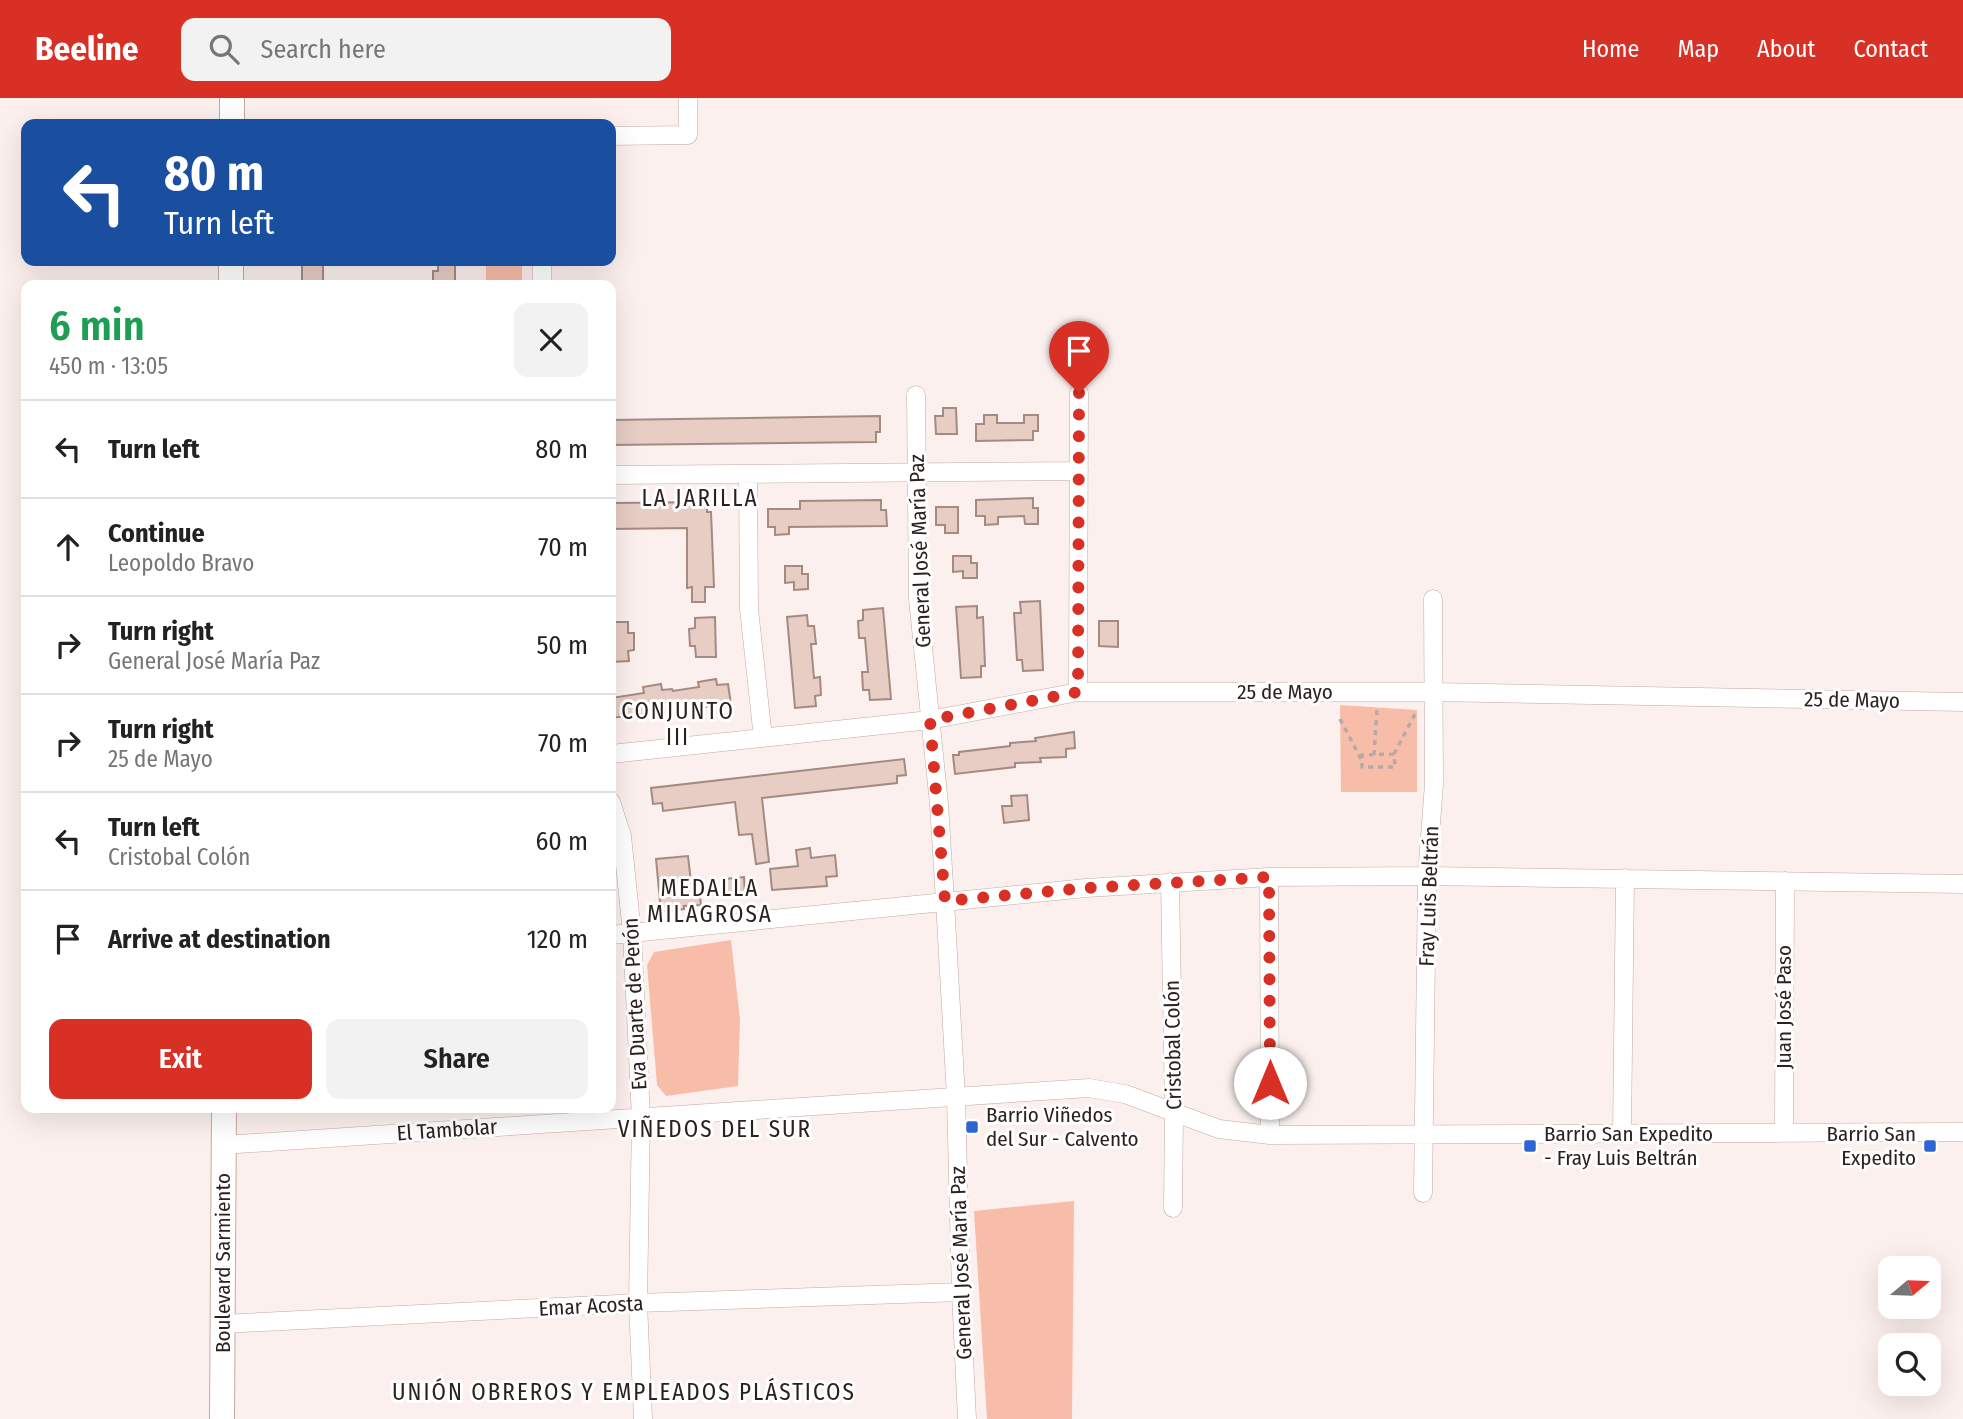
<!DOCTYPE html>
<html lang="en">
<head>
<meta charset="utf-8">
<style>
  :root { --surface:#fff; --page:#f2f2f2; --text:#222; --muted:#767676; --line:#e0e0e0; --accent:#d93025 }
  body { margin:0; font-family:"Fira Sans Condensed",sans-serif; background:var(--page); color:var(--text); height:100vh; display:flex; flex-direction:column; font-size:26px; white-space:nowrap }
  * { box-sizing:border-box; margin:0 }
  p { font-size:23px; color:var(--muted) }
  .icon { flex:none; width:38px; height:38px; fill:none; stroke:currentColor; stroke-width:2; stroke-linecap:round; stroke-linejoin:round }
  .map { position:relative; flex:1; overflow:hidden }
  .drawer { position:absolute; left:21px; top:182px; width:595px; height:833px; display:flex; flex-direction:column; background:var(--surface); border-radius:14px; box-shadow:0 7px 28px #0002 }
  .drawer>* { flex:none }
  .hud { position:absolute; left:21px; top:21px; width:595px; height:147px; border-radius:14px; box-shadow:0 7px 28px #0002; background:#1a4fa0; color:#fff; overflow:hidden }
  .needle { width:46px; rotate:71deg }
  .tools { position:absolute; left:1878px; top:1158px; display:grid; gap:14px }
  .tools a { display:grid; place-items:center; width:63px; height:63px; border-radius:14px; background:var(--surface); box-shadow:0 7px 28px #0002; font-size:35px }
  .pin { position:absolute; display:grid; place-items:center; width:60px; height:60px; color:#fff; margin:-72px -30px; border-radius:50% 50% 50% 0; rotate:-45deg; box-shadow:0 0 7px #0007 }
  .pin .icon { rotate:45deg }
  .me { position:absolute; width:77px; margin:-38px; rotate:0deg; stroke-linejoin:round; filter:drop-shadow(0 0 5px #0008) }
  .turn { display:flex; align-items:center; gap:24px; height:147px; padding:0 28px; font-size:32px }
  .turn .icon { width:91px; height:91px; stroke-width:2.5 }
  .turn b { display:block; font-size:49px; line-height:60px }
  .round { display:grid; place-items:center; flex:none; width:74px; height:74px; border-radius:14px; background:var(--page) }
  .head { display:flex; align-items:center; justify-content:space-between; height:119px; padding:0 28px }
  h1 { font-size:42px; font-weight:600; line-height:52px; color:#1e9e55 }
  .primary-button { display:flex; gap:14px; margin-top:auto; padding:14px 28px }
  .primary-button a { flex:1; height:80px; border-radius:14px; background:var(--accent); color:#fff; font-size:28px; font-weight:600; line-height:80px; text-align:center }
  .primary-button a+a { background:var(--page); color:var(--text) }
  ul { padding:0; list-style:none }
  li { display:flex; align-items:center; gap:21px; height:98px; padding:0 28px; border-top:2px solid var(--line) }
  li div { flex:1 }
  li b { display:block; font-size:26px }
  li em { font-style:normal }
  header { display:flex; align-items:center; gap:42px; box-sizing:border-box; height:98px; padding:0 35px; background:var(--accent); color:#fff }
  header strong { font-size:33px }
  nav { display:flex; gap:38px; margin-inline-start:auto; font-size:24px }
  .search { width:490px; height:63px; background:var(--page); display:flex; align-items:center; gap:18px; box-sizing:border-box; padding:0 24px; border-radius:14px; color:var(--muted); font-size:26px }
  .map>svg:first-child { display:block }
  .green { fill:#f8bda8 }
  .building { fill:#e7cdc4; stroke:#a38b82; stroke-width:2 }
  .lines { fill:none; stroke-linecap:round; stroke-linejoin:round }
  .street-casing { stroke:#c3aaa1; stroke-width:19 }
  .secondary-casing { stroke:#c3aaa1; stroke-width:26 }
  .path { stroke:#b5aaa7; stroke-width:3.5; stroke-dasharray:5 5; stroke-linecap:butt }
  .street { stroke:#fff; stroke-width:18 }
  .secondary { stroke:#fff; stroke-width:24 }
  .route { stroke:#d93025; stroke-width:12; stroke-dasharray:0 21.6 }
  .poi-dot { fill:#2b66d3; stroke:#fff; stroke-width:2.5 }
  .labels { text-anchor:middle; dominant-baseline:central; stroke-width:6; stroke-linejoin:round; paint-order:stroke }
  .street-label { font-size:21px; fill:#2b211e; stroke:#fff }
  .poi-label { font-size:21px; fill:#2b211e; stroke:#fff; text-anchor:start }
  .neighbourhood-label { font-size:23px; letter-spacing:2px; fill:#2b211e; stroke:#fff }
</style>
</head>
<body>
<header>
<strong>Beeline</strong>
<div class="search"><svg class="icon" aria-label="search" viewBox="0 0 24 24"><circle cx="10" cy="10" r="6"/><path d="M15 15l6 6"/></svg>Search here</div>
<nav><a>Home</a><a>Map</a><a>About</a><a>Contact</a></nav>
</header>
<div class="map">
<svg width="1963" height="1321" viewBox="0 0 1963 1321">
  <rect width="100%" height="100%" fill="#fbf0ed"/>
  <path class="green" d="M486 163H522V187H486Z
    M1340 607 1417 612V694H1341Z
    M731 842 740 921 738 988 666 998 657 987 647 867 654 854Z
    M1074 1103 1072 1321H987L974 1113Z"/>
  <path class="building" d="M438 163H455V187H433V173H438Z
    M302 166H323V187H302Z
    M943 310H956L957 336H936L935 318H943Z
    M984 317H997V325H1024V317H1038V333H1033V342L976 343V326H984Z
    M880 318V334H876V344L611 347V322Z
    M1033 400V410H1038V426H1025L1024 418 998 419V426L985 427V418H976V402Z
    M881 402V412H886L887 428 789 429V436L775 437V429H768V411H800V403Z
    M707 404V414H711L714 489H705V504H692V489L687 490V430L611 431V413L613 405Z
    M936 409H958V435H945V427H936Z
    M953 458H971V465H977V480H963V473L953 474Z
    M785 468H802V476H808V491L794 492V484L785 485Z
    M1040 503 1043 572 1023 573 1022 562H1017L1014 515H1021L1020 504Z
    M977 508V520L983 519 985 568H981V579L961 580 956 509Z
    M883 510 891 601 870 602 869 592H863L862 574H868L865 540H859L858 523 863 522V512Z
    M807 517 808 528H814L816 546H811L814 580 820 579 821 597 815 598 816 608 795 610 787 519Z
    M715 519 716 559H696L695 548H690L689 531 695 530V520Z
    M1099 523H1118V549L1099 548Z
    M611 524H628V535H634V552L628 553 629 563 611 564Z
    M716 581 717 587 728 586 731 606 611 620V600L644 595 643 589 661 586 662 592 672 591 673 593 699 589 698 584Z
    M1074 634 1075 650 1066 651V659L1040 660 1041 664 1015 665V669L955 676 953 657H959V654L1010 648V645L1036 643 1035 640Z
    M904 661 906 677 897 678V685L762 700 769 764 756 766 752 736 739 737 735 704 663 713 662 705 653 706 651 690Z
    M1027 697 1029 722 1004 725 1002 708H1012L1011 698Z
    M810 750 811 760 835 757 837 778 826 779 827 788 772 792 770 771 798 768 796 752Z
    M688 758 691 784 698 783 701 807 684 808V811L661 814 656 761Z
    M744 779 745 797 727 799 725 781Z"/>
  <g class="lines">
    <defs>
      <path id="street" d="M611 38 688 37V0
        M542 163V187
        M916 297 918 501 939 706 945 803 956 999 961 1194 967 1321
        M748 376 749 511 763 640
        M611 377 1079 373
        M1078 594 1079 295
        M611 656 930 622 1078 594H1434L1963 604
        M611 704 622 738 632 835 641 1020 638 1205 643 1321
        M1269 779 1270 1037
        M1170 784 1174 1014 1173 1110
        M611 837 1086 790 1269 779 1427 778 1963 786
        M1784 1035 1785 783
        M1622 1036 1625 780
        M223 1047 1089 990 1125 996 1219 1031 1270 1037 1963 1034
        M1423 1095 1427 778 1434 686 1433 501
        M222 1226 638 1205 961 1194"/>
      <path id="secondary" d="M232 26V0
        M231 187V163
        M222 1321 224 1010"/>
    </defs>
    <use href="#street" class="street-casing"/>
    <use href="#secondary" class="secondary-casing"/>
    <path class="path" d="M1340 621 1361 661
      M1394 656 1362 657V669H1395L1394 656 1416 614
      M1374 657 1377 611"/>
    <use href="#street" class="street"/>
    <use href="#secondary" class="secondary"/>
  </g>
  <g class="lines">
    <path class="route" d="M1079 295 1078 594 930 622 945 803 1086 790 1269 779 1270 985"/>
  </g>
  <g class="poi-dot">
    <rect x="965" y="1022" width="14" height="14" rx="3.5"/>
    <rect x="1523" y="1041" width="14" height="14" rx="3.5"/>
    <rect x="1923" y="1041" width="14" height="14" rx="3.5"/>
  </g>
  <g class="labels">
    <g class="street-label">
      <text transform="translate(920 453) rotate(-92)">General José María Paz</text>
      <text x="1285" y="594">25 de Mayo</text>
      <text transform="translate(1852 602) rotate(1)">25 de Mayo</text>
      <text transform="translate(1429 798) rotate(-88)">Fray Luis Beltrán</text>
      <text transform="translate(635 906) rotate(-93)">Eva Duarte de Perón</text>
      <text transform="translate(1784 909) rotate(-90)">Juan José Paso</text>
      <text transform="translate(1173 947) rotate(-91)">Cristobal Colón</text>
      <text transform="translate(447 1032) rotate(-4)">El Tambolar</text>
      <text transform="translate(223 1165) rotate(-90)">Boulevard Sarmiento</text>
      <text transform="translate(961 1165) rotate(-92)">General José María Paz</text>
      <text transform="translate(591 1208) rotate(-3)">Emar Acosta</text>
    </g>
    <g class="poi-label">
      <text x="986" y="1017">Barrio Viñedos<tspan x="986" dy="24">del Sur - Calvento</tspan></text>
      <text x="1544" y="1036">Barrio San Expedito<tspan x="1544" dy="24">- Fray Luis Beltrán</tspan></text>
      <text x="1916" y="1036" text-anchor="end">Barrio San<tspan x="1916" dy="24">Expedito</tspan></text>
    </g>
    <g class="neighbourhood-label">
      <text x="700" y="400">LA JARILLA</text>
      <text x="678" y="613">CONJUNTO<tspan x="678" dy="26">III</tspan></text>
      <text x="710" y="790">MEDALLA<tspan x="710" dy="26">MILAGROSA</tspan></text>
      <text x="715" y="1031">VIÑEDOS DEL SUR</text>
      <text x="624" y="1294">UNIÓN OBREROS Y EMPLEADOS PLÁSTICOS</text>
    </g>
  </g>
</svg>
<div class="tools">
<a><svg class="needle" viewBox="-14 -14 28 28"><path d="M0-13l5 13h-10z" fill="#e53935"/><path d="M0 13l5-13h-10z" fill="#767676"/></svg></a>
<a><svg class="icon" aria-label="search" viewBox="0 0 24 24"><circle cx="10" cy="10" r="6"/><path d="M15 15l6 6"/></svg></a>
</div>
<div class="pin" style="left:1079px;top:295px;background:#d93025"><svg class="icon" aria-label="arrive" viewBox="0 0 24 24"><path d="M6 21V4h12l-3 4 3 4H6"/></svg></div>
<svg class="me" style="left:1270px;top:985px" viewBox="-20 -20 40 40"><circle r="19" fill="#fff"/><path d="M0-13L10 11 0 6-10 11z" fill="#d93025"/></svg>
<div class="hud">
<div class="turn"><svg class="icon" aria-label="left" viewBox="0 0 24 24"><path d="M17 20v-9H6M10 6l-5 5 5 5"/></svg><div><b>80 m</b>Turn left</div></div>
</div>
<section class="drawer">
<div class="head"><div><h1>6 min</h1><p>450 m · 13:05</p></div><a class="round"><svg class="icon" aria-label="close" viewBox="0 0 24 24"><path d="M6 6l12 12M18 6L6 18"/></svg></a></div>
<ul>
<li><svg class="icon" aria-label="left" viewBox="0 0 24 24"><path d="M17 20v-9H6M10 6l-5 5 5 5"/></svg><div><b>Turn left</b></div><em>80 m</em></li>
<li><svg class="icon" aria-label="ahead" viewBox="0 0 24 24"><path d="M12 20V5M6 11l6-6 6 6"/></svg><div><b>Continue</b><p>Leopoldo Bravo</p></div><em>70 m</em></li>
<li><svg class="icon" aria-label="right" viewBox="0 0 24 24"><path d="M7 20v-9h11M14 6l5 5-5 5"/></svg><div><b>Turn right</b><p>General José María Paz</p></div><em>50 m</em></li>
<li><svg class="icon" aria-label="right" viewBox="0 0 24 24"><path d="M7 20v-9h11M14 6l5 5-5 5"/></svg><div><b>Turn right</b><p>25 de Mayo</p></div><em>70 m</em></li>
<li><svg class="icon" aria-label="left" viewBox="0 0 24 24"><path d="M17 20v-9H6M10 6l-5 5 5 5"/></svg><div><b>Turn left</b><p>Cristobal Colón</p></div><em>60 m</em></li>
<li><svg class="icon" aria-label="arrive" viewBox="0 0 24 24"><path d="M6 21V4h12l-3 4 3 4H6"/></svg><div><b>Arrive at destination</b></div><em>120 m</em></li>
</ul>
<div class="primary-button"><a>Exit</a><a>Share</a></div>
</section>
</div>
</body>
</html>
